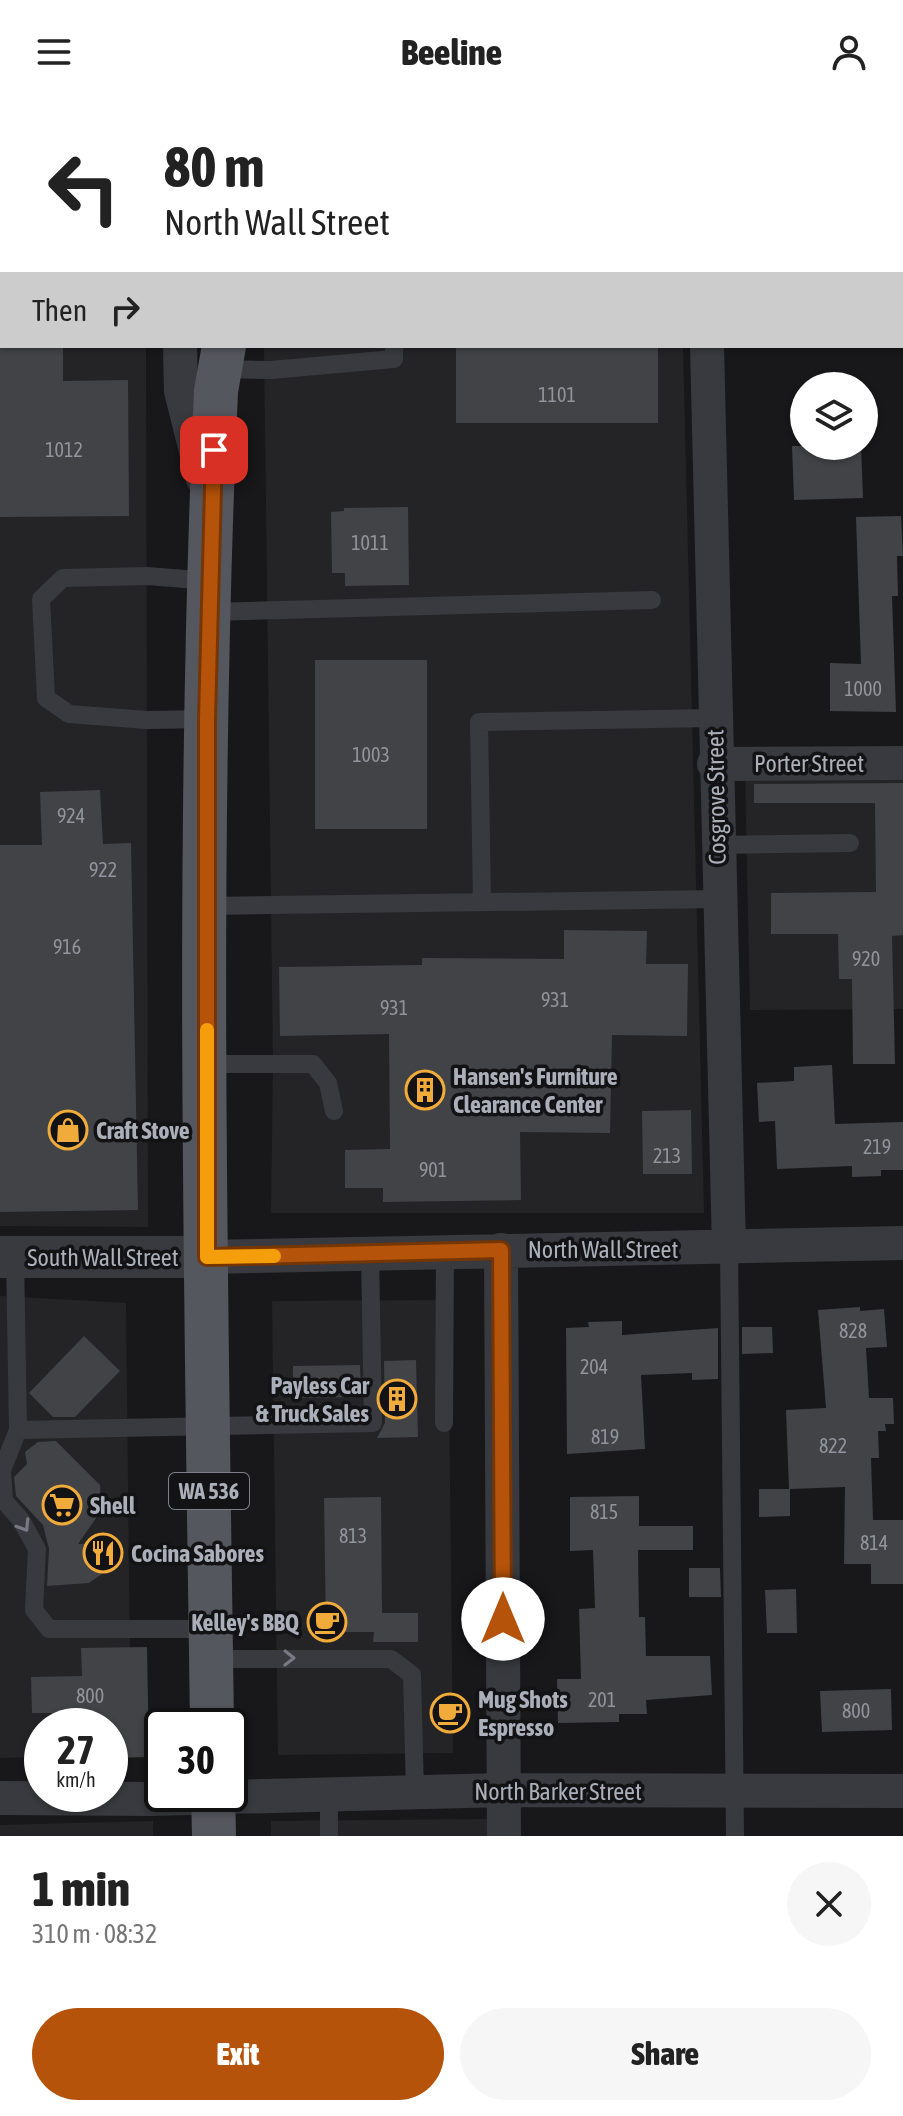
<!DOCTYPE html>
<html lang="en">
<head>
<meta charset="utf-8">
<style>
  :root { --surface:#fff; --page:#f6f6f6; --text:#222; --muted:#767676; --accent:#b45309 }
  body { margin:0; font-family:"Asap Condensed",sans-serif; background:var(--page); color:var(--text); height:100vh; display:flex; flex-direction:column; font-size:30px; white-space:nowrap }
  * { box-sizing:border-box; margin:0 }
  p { font-size:26px; color:var(--muted) }
  .icon { flex:none; width:44px; height:44px; fill:none; stroke:currentColor; stroke-width:2; stroke-linecap:round; stroke-linejoin:round }
  .map { position:relative; height:1732px; overflow:hidden }
  .sheet { display:flex; flex-direction:column; background:var(--surface); flex:1 }
  .sheet>* { flex:none }
  .hud { position:absolute; left:0px; top:0px; width:904px; height:244px; box-shadow:0 2px 6px #0004; background:#fff; color:var(--text); overflow:hidden }
  .tools { position:absolute; left:790px; top:268px; display:grid; gap:16px }
  .tools a { display:grid; place-items:center; width:88px; height:88px; border-radius:50%; background:var(--surface); box-shadow:0 2px 6px #0004; font-size:40px }
  .speed { position:absolute; left:24px; top:1604px; display:flex; gap:16px; font-size:40px; font-weight:700; text-align:center }
  .speed>* { display:grid; place-content:center; width:104px; height:104px; border-radius:50%; background:var(--surface); box-shadow:0 2px 6px #0004; line-height:1 }
  .speed small { font-size:20px; font-weight:400 }
  .speed .limit { border:4px solid #111; border-radius:12px; background:#fff; color:#111 }
  .pin { position:absolute; display:grid; place-items:center; width:68px; height:68px; color:#fff; margin:-34px; border-radius:16px; box-shadow:0 4px 12px #0006 }
  .me { position:absolute; width:88px; margin:-44px; rotate:0deg; stroke-linejoin:round; filter:drop-shadow(0 0 6px #0008) }
  .turn { display:flex; align-items:center; gap:28px; height:168px; padding:0 32px; font-size:36px }
  .turn .icon { width:104px; height:104px; stroke-width:2.5 }
  .turn b { display:block; font-size:56px; line-height:68px }
  .then { display:flex; align-items:center; height:76px; padding:0 32px; background:#0003; gap:16px; font-size:30px }
  .round { display:grid; place-items:center; flex:none; width:84px; height:84px; border-radius:42px; background:var(--page) }
  .headline { display:flex; align-items:center; justify-content:space-between; height:136px; padding:0 32px }
  h1 { font-size:48px; font-weight:800; line-height:60px }
  .cta { display:flex; gap:16px; margin-top:auto; padding:16px 32px }
  .cta a { flex:1; height:92px; border-radius:48px; background:var(--accent); color:#fff; font-size:32px; font-weight:800; line-height:92px; text-align:center }
  .cta a+a { background:var(--page); color:var(--text) }
  header { display:flex; justify-content:space-between; align-items:center; height:104px; padding:0 32px; background:var(--surface); font-size:36px; font-weight:800 }
  .map>svg:first-child { display:block }
  .built { fill:#242427 }
  .green { fill:#202820 }
  .building { fill:#424347 }
  .lines { fill:none; stroke-linecap:round; stroke-linejoin:round }
  .service { stroke:#393a3f; stroke-width:18 }
  .minor { stroke:#393a3f; stroke-width:34 }
  .tertiary { stroke:#393a3f; stroke-width:42 }
  .primary { stroke:#55575e; stroke-width:44 }
  .oneway { stroke:#777a82 }
  .route-casing { stroke:#753606; stroke-width:20 }
  .route { stroke:#b45309; stroke-width:14 }
  .slow { stroke:#f59e0b; stroke-width:14 }
  .labels { text-anchor:middle; dominant-baseline:central; stroke-width:7; stroke-linejoin:round; paint-order:stroke }
  .number-label { font-size:20px; fill:#90949c }
  .shield { fill:#131315; stroke:#7d8088; stroke-width:2 }
  .shield-label { font-size:22px; font-weight:bold; fill:#aaafb9 }
  .street-label { font-size:24px; fill:#aaafb9; stroke:#131315 }
  .poi-label { font-size:24px; font-weight:bold; fill:#aaafb9; stroke:#131315; text-anchor:start }
</style>
</head>
<body>
<header><svg class="icon" aria-label="menu" viewBox="0 0 24 24"><path d="M4 6h16M4 12h16M4 18h16"/></svg>Beeline<svg class="icon" aria-label="person" viewBox="0 0 24 24"><circle cx="12" cy="8" r="4"/><path d="M4 21q1-7 8-7t8 7"/></svg></header>
<div class="map">
<svg width="903" height="1732" viewBox="0 0 903 1732">
  <rect width="100%" height="100%" fill="#18181a"/>
  <path class="built" d="M0 0H146L2 2V242H146L148 1123 0 1122Z
    M264 242H683L704 1109H271L273 959Z
    M903 665V905L750 906 745 669Z
    M0 1192 126 1199 131 1653 110 1622H42V1653L0 1654Z
    M448 1196 453 1649 278 1651 272 1197Z
    M487 1715V1732H271V1717Z
    M153 1717V1732H0V1721Z"/>
  <path class="green" d="M645 0H903V146L902 2Z"/>
  <path class="building" d="M0 242H63V277L128 276 129 412 0 413Z
    M456 242H658V319H456Z
    M792 342H861L863 394 794 396Z
    M408 403 409 481 345 482V469H332L331 408 344 407V404Z
    M901 412 903 452H897L898 492H892L896 608 830 607V559L861 560 856 413Z
    M315 556H427V725H315Z
    M903 679V831L892 832 895 960H853L852 875H839L838 830H771V789L876 788 875 699H754V680Z
    M100 686 103 740 131 739 138 1106 0 1108V741H42L40 688Z
    M564 826 647 827 646 860H688L687 932 612 931 610 1029 520 1028 521 1096 383 1098V1084H345V1046L390 1045 389 930 280 932 279 863 422 861V854L564 855Z
    M832 961 835 1020 903 1018V1066H881V1072L852 1073V1062L777 1065 775 1017 759 1018 757 979 794 977V963Z
    M691 1006 692 1070H643L642 1007Z
    M860 1203V1207L884 1205 887 1243 866 1244 869 1294H893L894 1320H885L886 1327H878L879 1354H871L873 1416H903V1480H871V1460H844L845 1383 790 1385V1412L759 1413V1385H789L786 1306 826 1304 818 1206Z
    M622 1217V1231L718 1224V1275L692 1276V1269L641 1271 645 1345 567 1350 566 1224 589 1223 588 1218Z
    M742 1223H772L773 1249 742 1250Z
    M84 1232 120 1267 75 1313H53L29 1289Z
    M416 1256 418 1333 377 1334 385 1319 384 1257Z
    M360 1261 361 1293 293 1294V1262Z
    M56 1337 100 1381 101 1407 78 1440 114 1439 115 1461 89 1479 47 1482 49 1445 43 1421 16 1392 14 1373 27 1360 25 1348 38 1338Z
    M639 1392V1422H693V1446H638L639 1513H645L646 1552H710L712 1591 646 1596 647 1610H619V1618L558 1619 557 1575H581L579 1505 595 1504 593 1446 570 1447V1393Z
    M381 1393 382 1509H418V1538H373L374 1528H326L324 1394Z
    M689 1464H720L721 1493H689Z
    M796 1485 797 1529H767L765 1486Z
    M147 1543 149 1653 110 1654V1622H53L52 1609H32L31 1573 82 1572 81 1544Z
    M891 1585 892 1626 822 1628 820 1587Z"/>
  <g class="lines">
    <path class="service" d="M636 0V2
      M220 265 271 266 394 255V242
      M209 508 652 496
      M206 615 147 616 69 610 46 594 41 495 63 474 147 472 210 477
      M717 741 850 739
      M482 798 479 618 714 614
      M207 802 718 795
      M207 960H313L328 979 334 1007
      M729 1145 735 1732
      M15 1153 18 1326 373 1319 370 1149
      M444 1319 445 1147
      M18 1326 2 1366 4 1397 21 1416 37 1445 34 1506 49 1525H211
      M211 1555H391L412 1571 415 1688
      M329 1690V1732"/>
    <path class="minor" d="M190 2 191 0
      M180 242 181 287 203 375
      M707 242 729 1145
      M714 660 903 659
      M501 1146 504 1732
      M207 1153 903 1139
      M0 1694 151 1695 504 1686 903 1687"/>
    <path class="tertiary" d="M0 1153H207"/>
    <path class="primary" d="M270 2V0
      M212 1622C206 1177 196 731 216 287L224 242
      M213 1690 214 1732"/>
  </g>
  <defs><path id="oneway-chevron" d="M-2-3.5L2.5 0L-2 3.5" fill="none" stroke-width="1.6" stroke-linecap="round" stroke-linejoin="round" transform="scale(2)"/></defs>
  <g class="oneway">
    <use href="#oneway-chevron" transform="translate(24 1422) rotate(58)"/>
    <use href="#oneway-chevron" transform="translate(289 1554) rotate(1)"/>
  </g>
  <g class="lines">
    <defs>
      <path id="route" d="M214 346 207 615V1153L501 1146 503 1515"/>
    </defs>
    <use href="#route" class="route-casing"/>
    <use href="#route" class="route"/>
    <path class="slow" d="M207 926V1153L274 1152"/>
  </g>
  <defs>
    <symbol id="building-ring" viewBox="-11 -11 22 22"><circle r="9.5" fill="#131315" stroke="#f0ab3a" stroke-width="1.5"/><path d="M-4-6H4V6H1V3H-1V6H-4ZM-2.5-4.3h1.7v1.8h-1.7ZM.8-4.3h1.7v1.8H.8ZM-2.5-1h1.7V.8h-1.7ZM.8-1h1.7V.8H.8Z" fill="#f0ab3a"/></symbol>
    <symbol id="shop-ring" viewBox="-11 -11 22 22"><circle r="9.5" fill="#131315" stroke="#f0ab3a" stroke-width="1.5"/><path d="M-5-2.5h2.3a2.7 3.5 0 0 1 5.4 0H5L5.5 6h-11ZM-1.5-2.5h3a1.5 2.3 0 0 0-3 0Z" fill="#f0ab3a"/></symbol>
    <symbol id="supermarket-ring" viewBox="-11 -11 22 22"><circle r="9.5" fill="#131315" stroke="#f0ab3a" stroke-width="1.5"/><path d="M-6-5.5h2.5l.6 2H6L4.5 2H-2.5L-4.4-4H-6ZM-1.5 3.2a1.3 1.3 0 1 0 .1 0ZM3 3.2a1.3 1.3 0 1 0 .1 0Z" fill="#f0ab3a"/></symbol>
    <symbol id="restaurant-ring" viewBox="-11 -11 22 22"><circle r="9.5" fill="#131315" stroke="#f0ab3a" stroke-width="1.5"/><path d="M-5-6h1v4h1v-4h1v4h1v-4h1v5L-1.5 .5V6h-2V.5L-5-1ZM5-6V6H3V1.5H1.5Q1.5-4 5-6Z" fill="#f0ab3a"/></symbol>
    <symbol id="cafe-ring" viewBox="-11 -11 22 22"><circle r="9.5" fill="#131315" stroke="#f0ab3a" stroke-width="1.5"/><path d="M-5.5-4.5H6V0H3Q3 3.5 0 3.5H-2.5Q-5.5 3.5-5.5 0ZM3-3.2v2h1.7v-2ZM-6 4.5H4V6H-6Z" fill="#f0ab3a"/></symbol>
  </defs>
  <g fill-rule="evenodd">
    <use href="#building-ring" x="403" y="964" width="44" height="44"/>
    <use href="#shop-ring" x="46" y="1004" width="44" height="44"/>
    <use href="#building-ring" x="375" y="1273" width="44" height="44"/>
    <use href="#supermarket-ring" x="40" y="1379" width="44" height="44"/>
    <use href="#restaurant-ring" x="81" y="1427" width="44" height="44"/>
    <use href="#cafe-ring" x="305" y="1496" width="44" height="44"/>
    <use href="#cafe-ring" x="428" y="1587" width="44" height="44"/>
  </g>
  <g class="labels">
    <g class="number-label">
      <text x="557" y="290">1101</text>
      <text x="64" y="345">1012</text>
      <text x="370" y="438">1011</text>
      <text x="863" y="584">1000</text>
      <text x="371" y="650">1003</text>
      <text x="71" y="711">924</text>
      <text x="103" y="765">922</text>
      <text x="67" y="842">916</text>
      <text x="866" y="854">920</text>
      <text x="555" y="895">931</text>
      <text x="394" y="903">931</text>
      <text x="877" y="1042">219</text>
      <text x="667" y="1051">213</text>
      <text x="433" y="1065">901</text>
      <text x="853" y="1226">828</text>
      <text x="594" y="1262">204</text>
      <text x="605" y="1332">819</text>
      <text x="833" y="1341">822</text>
      <text x="604" y="1407">815</text>
      <text x="353" y="1431">813</text>
      <text x="874" y="1438">814</text>
      <text x="90" y="1591">800</text>
      <text x="602" y="1595">201</text>
      <text x="856" y="1606">800</text>
    </g>
    <rect class="shield" x="169" y="1369" width="80" height="36" rx="6"/>
    <g class="shield-label">
      <text x="209" y="1387">WA 536</text>
    </g>
    <g class="street-label">
      <text x="809" y="659">Porter Street</text>
      <text transform="translate(716 693) rotate(-91)">Cosgrove Street</text>
      <text x="603" y="1145">North Wall Street</text>
      <text x="103" y="1153">South Wall Street</text>
      <text x="558" y="1687">North Barker Street</text>
    </g>
    <g class="poi-label">
      <text x="453" y="972">Hansen's Furniture<tspan x="453" dy="28">Clearance Center</tspan></text>
      <text x="96" y="1026">Craft Stove</text>
      <text x="369" y="1281" text-anchor="end">Payless Car<tspan x="369" dy="28">&amp; Truck Sales</tspan></text>
      <text x="90" y="1401">Shell</text>
      <text x="131" y="1449">Cocina Sabores</text>
      <text x="299" y="1518" text-anchor="end">Kelley's BBQ</text>
      <text x="478" y="1595">Mug Shots<tspan x="478" dy="28">Espresso</tspan></text>
    </g>
  </g>
</svg>
<div class="tools">
<a><svg class="icon" aria-label="layers" viewBox="0 0 24 24"><path d="M12 4l9 5-9 5-9-5zM3 14l9 5 9-5"/></svg></a>
</div>
<div class="speed"><div>27<small>km/h</small></div><div class="limit">30</div></div>
<div class="pin" style="left:214px;top:346px;background:#d93025"><svg class="icon" aria-label="arrive" viewBox="0 0 24 24"><path d="M6 21V4h12l-3 4 3 4H6"/></svg></div>
<svg class="me" style="left:503px;top:1515px" viewBox="-20 -20 40 40"><circle r="19" fill="#fff"/><path d="M0-13L10 11 0 6-10 11z" fill="#b45309"/></svg>
<div class="hud">
<div class="turn"><svg class="icon" aria-label="left" viewBox="0 0 24 24"><path d="M17 20v-9H6M10 6l-5 5 5 5"/></svg><div><b>80 m</b>North Wall Street</div></div>
<div class="then">Then<svg class="icon" aria-label="right" viewBox="0 0 24 24"><path d="M7 20v-9h11M14 6l5 5-5 5"/></svg></div>
</div>
</div>
<section class="sheet">
<div class="headline"><div><h1>1 min</h1><p>310 m · 08:32</p></div><a class="round"><svg class="icon" aria-label="close" viewBox="0 0 24 24"><path d="M6 6l12 12M18 6L6 18"/></svg></a></div>
<div class="cta"><a>Exit</a><a>Share</a></div>
</section>
</body>
</html>
